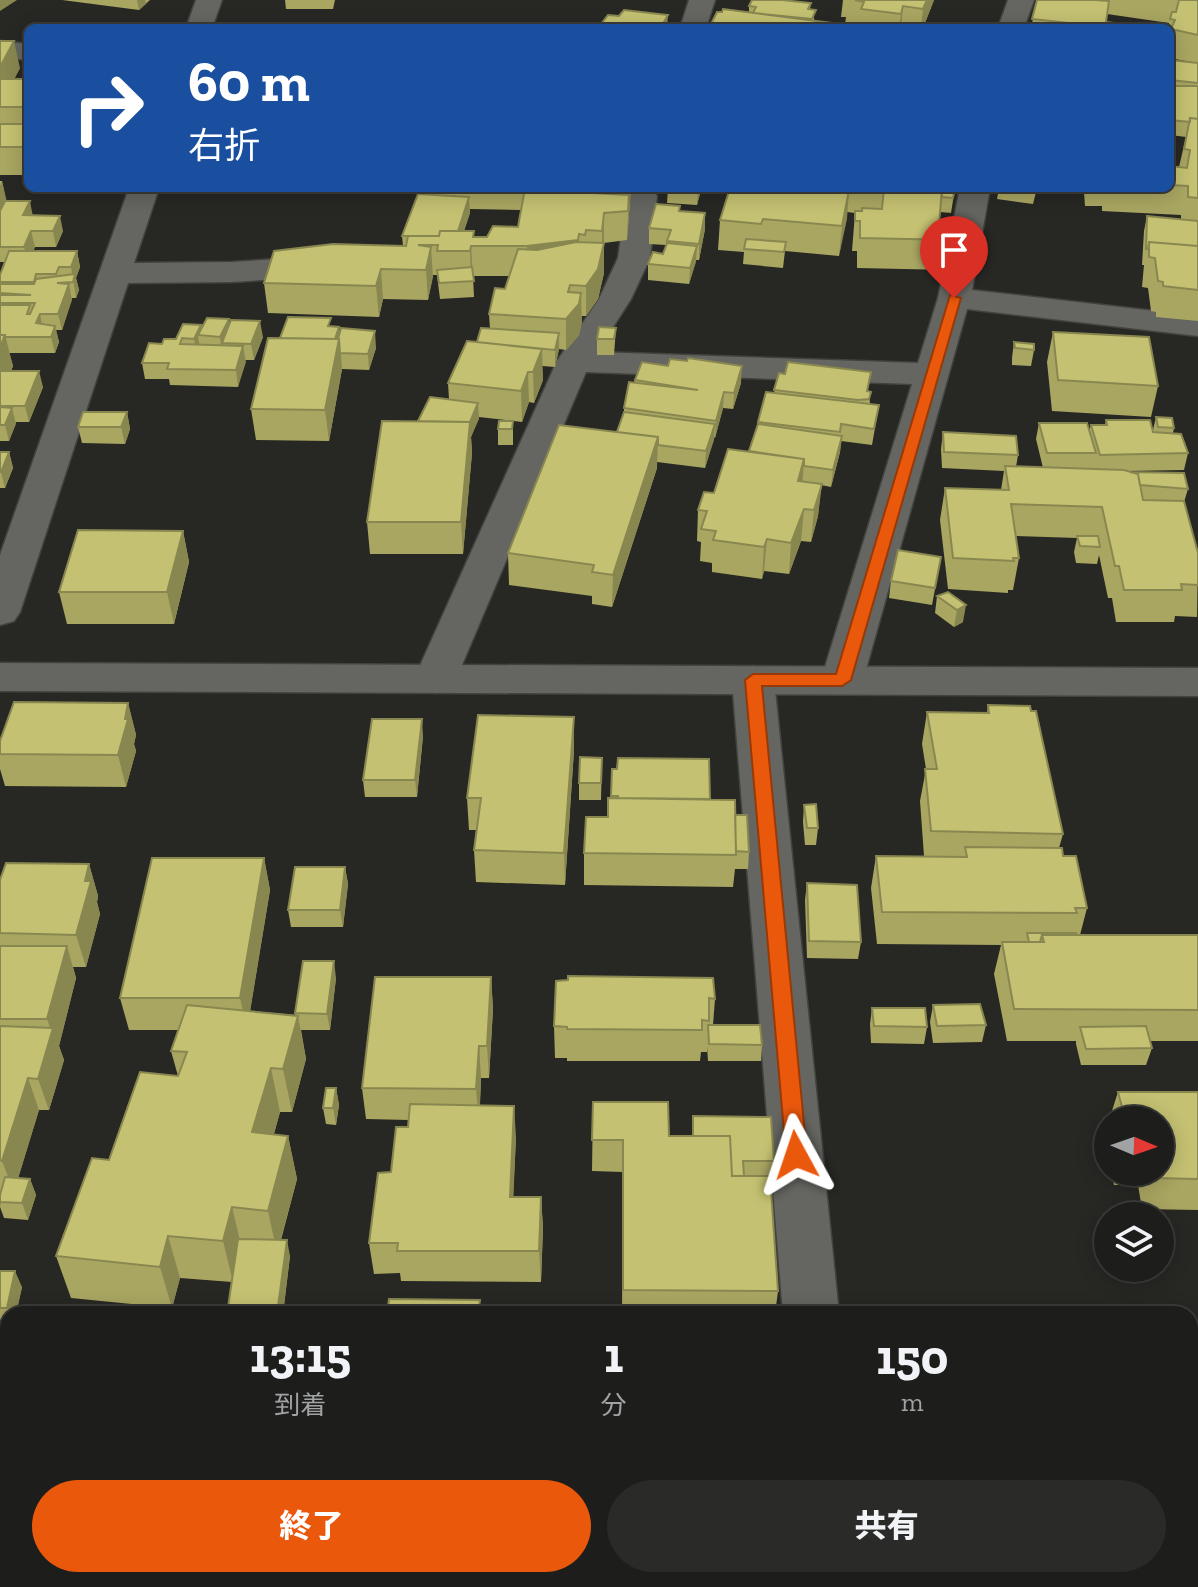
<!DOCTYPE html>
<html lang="ja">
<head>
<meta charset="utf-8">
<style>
  :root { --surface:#1d1d1b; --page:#2a2a28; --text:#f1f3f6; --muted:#a0a2a3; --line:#3b3b3a; --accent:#ea580c }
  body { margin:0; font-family:"Zilla Slab","Noto Sans JP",serif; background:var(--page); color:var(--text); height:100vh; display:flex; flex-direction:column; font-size:30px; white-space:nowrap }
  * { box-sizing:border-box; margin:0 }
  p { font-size:26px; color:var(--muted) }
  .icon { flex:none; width:44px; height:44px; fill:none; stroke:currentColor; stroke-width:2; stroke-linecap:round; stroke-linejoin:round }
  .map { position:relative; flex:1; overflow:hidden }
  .side { position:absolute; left:0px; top:1306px; width:1198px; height:282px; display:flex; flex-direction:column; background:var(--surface); border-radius:24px 24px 0 0; box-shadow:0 4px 20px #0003,0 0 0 2px var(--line) }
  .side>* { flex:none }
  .top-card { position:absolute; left:24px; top:24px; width:1150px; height:168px; border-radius:12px; box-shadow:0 4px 20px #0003,0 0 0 2px var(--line); background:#1a4fa0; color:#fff; overflow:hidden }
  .needle { width:52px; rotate:92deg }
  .buttons { position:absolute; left:1094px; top:1106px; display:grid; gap:16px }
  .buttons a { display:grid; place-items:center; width:80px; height:80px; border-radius:50%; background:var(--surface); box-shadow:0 4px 20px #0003,0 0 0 2px var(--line); font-size:40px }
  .pin { position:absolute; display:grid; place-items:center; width:68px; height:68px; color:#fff; margin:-82px -34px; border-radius:50% 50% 50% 0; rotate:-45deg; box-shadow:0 0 8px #0007 }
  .pin .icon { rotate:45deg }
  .me { position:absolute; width:88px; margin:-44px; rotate:355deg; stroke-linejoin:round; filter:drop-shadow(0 0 6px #0008) }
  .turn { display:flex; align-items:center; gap:28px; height:168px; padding:0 32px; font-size:36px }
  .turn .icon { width:104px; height:104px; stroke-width:2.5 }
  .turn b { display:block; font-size:56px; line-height:68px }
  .eta { display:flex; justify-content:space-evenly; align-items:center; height:136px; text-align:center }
  .eta b { font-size:48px; font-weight:800; line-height:56px }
  .cta { display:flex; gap:16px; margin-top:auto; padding:16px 32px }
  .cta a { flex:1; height:92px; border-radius:48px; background:var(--accent); color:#fff; font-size:32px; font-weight:800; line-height:92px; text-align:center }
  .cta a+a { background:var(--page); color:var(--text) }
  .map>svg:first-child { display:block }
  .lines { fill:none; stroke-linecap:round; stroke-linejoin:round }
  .minor-casing { stroke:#42423f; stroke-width:3 }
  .tertiary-casing { stroke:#42423f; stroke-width:3 }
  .minor { fill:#656561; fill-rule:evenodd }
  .tertiary { fill:#656561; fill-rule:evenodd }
  .wall { fill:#a9a662; fill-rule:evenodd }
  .shaded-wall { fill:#898750 }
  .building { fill:#c4c172; stroke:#898750; stroke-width:2 }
  .route { fill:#ea580c; stroke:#983908; stroke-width:2 }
</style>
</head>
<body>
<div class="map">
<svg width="1198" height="1587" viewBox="0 0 1198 1587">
  <rect width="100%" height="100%" fill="#272724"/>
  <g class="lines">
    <defs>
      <path id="minor" d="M196 0H222L212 28H186Z
        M689 0H715L706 28H680Z
        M1008 0H1034L1024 28H998Z
        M0 41 28 44V60L0 57Z
        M129 188H159L134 263 232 262 326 256 337 259 342 266 337 273 326 276 232 282 128 283 20 612 14 621 0 625V555Z
        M646 188 653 190 657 196 650 258 631 299 597 352 918 363 938 298 960 188H990L972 290 1198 316V336L967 309 863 680 857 690 842 694 827 690 821 680 912 384 586 372 456 679 450 689 435 693 420 689 414 679 557 361 599 299 618 258 627 196 631 190Z
        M753 666 768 670 774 680 839 1314H783L732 680 738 670Z
        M804 1580H866L867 1587H805Z"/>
      <path id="tertiary" d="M0 663 1198 668V696L0 691Z"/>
    </defs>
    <use href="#minor" class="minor-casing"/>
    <use href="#tertiary" class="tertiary-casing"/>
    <use href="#minor" class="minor"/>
    <use href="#tertiary" class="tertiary"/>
  </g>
  <path class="wall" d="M62 0H150L139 10Z
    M285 0H335L333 9H286Z
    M843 0H934L923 28H857L749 12V6L811 3 810 9 815 21 845 25 846 17H841Z
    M1037 0H1198V321L1156 317V312L1151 311 1148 288 1142 287 1144 265H1142L1144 231 1147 216 1181 219V215L1102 211V206H1085L1084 192 1085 188H1170V166L1179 167 1186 137 1170 135V60L1191 62 1170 58V28H1168L1169 23 1107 14 1106 22 1114 28H1031Z
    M0 41 20 68 14 79H28V175H0Z
    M0 181H2L6 201 63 231 56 247H35L33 251H77L80 267 76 278 79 290 76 298H72L62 330H56L59 342 55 353H9L13 366 11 371 43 387 29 422H16L9 441H0V275L5 262H0Z
    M422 188H631L627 240 604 243V273L598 299 586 316H582L579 335 566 350 559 349 555 367 542 366 543 380 534 403 529 402 522 422 479 417 471 437 472 453 463 554H370L367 522 418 421 449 399 448 383 477 342 490 329 489 314 505 289 509 276H473L474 297 440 299 437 275H433L428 300 383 299 379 317 268 313 264 283 403 246 402 236 422 194ZM470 209 521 210 518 227 487 237H474L464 231 470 213Z
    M668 188H701L697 205 667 203Z
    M730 188H955L951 213 940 212 939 225 954 240 950 270 857 268V251H852L855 213 847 212 839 256 785 251 783 268 743 264 744 252 718 250 720 220Z
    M999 188H1037L1033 204 997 199Z
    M680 211 705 229 699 260H696L689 284 648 280V264L663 254 666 245 649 244V228Z
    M229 324 263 337 254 360H245L238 387 170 385 169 379H145L142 363 162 344 176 339 201 325 202 328Z
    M332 327H339L340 333 376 348 369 370 342 369 329 441 256 440 251 409Z
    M616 328 614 355H597V339Z
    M1053 332 1158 386 1151 417 1052 411 1047 362Z
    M1014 342 1034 350 1031 366 1012 365V358Z
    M779 373 869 392 870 404 879 405 872 445 841 441 840 452 831 487 821 485 818 516 811 542 801 541 789 574 764 571 762 579 712 572V563L700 561 701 542 697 541 698 510 749 451 758 422 774 393Z
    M635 380 741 383 733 409 723 408 715 438 714 437 705 468 657 462V468L612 607 592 604V596L509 585 508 553 617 432 624 412V408Z
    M127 412 130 429 125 444 82 443 78 427Z
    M1156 417 1174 428 1173 433 1188 453 1184 470 1126 471 1188 489 1184 502 1198 553 1197 617 1175 616 1174 622H1116L1112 598H1108L1099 555 1097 564 1076 563 1074 552 1077 538 1016 536 1019 558 1013 590H1008V593L948 589 940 520 945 488 1001 490 1004 471 942 468 941 449 943 432 1018 455 1016 467 1043 468 1036 439 1039 423 1089 431 1091 425H1105L1106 420 1153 430Z
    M513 421V445H498V429Z
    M0 452H9L13 468 5 488H0Z
    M183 531 189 562 174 624H67L59 592Z
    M941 557 932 605 889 598 891 581Z
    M948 592 963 622 954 627 935 613 937 596Z
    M128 703 136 735 134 744 136 751 126 787 5 786 0 769V741Z
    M988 705 1063 834 1059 848 1087 908 1080 935H1198V1041H1150L1152 1048 1146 1065H1081L1076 1044V1041H1007L994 974 1001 945 877 944 871 888 876 856H924L920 801 926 769 922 744 927 712 987 713Z
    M423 736 417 797H365L363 780Z
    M574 750 565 885 476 882 474 850 476 830H469L467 798Z
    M602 758 601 800H579V783Z
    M612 769 710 799 735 815 749 852 748 869H735L733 887 584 885V853L608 817 611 798Z
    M804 805 818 828 816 845H805L803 822Z
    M264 858 270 890 250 1011 295 1015V1013L336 978 330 1030H301L306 1059 292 1112H280L274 1134 288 1136 297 1179 281 1240 290 1256 283 1314H227L232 1282 180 1278 172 1308 71 1298 56 1256 109 1160 178 1076 171 1051 179 1030H129L120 998Z
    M89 864 98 896 97 902 100 914 86 967H73L76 978 59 1046 64 1060 49 1110H39L18 1178 30 1179 36 1195 28 1220 4 1218 0 1207 1 1191H0V880Z
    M345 867 348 884 343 927H291L288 910Z
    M807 883 861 942 858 959 807 958 805 900Z
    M491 977 493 1009 489 1078H481L480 1105 516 1137 513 1197H541L543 1228 541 1282 401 1281 400 1273 374 1274 369 1243 408 1127 409 1120 366 1119 362 1088Z
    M556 981 715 999 713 1025 762 1045 761 1061H708L707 1047V1052H701L700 1061H567V1058H555L554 1026Z
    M933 1005 986 1025 982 1042 933 1043 930 1022Z
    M872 1008 927 1027 924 1044 871 1043 870 1024Z
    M336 1088 339 1105 336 1125 326 1124 323 1108Z
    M1118 1092H1198V1210L1142 1209 1138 1185H1114L1111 1172H1160V1120H1109Z
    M593 1102 669 1136H692L693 1116 774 1161 772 1178H770L778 1291 775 1314H622L623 1172 592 1171Z
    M1108 1132V1158L1105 1142Z
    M0 1271 22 1287 16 1314H8V1324H0Z
    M0 1465 7 1553 0 1552Z
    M75 1580H227L226 1587H79Z
    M442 1580H565L564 1587H443Z"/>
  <path class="shaded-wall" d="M0 0H17L0 11Z
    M137 0H145L146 4 139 10Z
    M927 0H934L923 28H921L923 9Z
    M903 6 901 28H899L901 14Z
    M668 15 667 28H661Z
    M14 41 20 68 0 107V67Z
    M2 181 9 211 0 225V186Z
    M627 188H631L627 240 628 211H626Z
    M698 188H701V191L697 205Z
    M849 190 847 219 839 256 842 226Z
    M469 197 470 213 457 251 455 239Z
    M30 201 33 217 23 215Z
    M604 213V273L598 299 586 316V286L602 250V231Z
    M705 213V229L699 260V244Z
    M60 216 63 231 56 247 53 231Z
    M31 231 35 247 28 263 24 247Z
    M579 234V264L527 275V246Z
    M471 246 473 276 471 281 470 251Z
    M697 246 696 262 689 284 690 268Z
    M431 247 433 277 428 300 426 270Z
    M77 251 80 267 76 278 79 290 76 298 71 267Z
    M381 269 383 299 379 317 376 286Z
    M69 284 72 300 62 330 58 314Z
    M570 285V314L581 293 582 323 579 335 566 350V319Z
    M40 314 43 330 36 323Z
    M229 319 231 335 222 343 223 351 222 353 220 337Z
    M260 321 263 337 254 360 251 344Z
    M201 325 203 336 198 335 200 349 197 355 194 339Z
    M55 326 59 342 55 353 51 337Z
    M339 327 342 369 329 441 325 410 332 350Z
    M375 331 376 348 369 370 368 354Z
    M559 333V349L555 367V350Z
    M5 335 13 366 0 398V347Z
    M243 346 246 362 238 387 236 370Z
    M542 349 543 380 534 403 533 372Z
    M742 366 741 383 733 409 734 393Z
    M39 371 43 387 29 422 25 406Z
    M528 372 529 402 522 422 521 391Z
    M724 392 723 408 715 438 716 421Z
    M478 403 479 419 471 437 472 453 463 554 461 522 467 428Z
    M12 408 16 424 9 441 5 425Z
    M127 412 130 429 125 444 121 427Z
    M715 424 714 440 705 468 706 451Z
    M841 424 839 447 842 436 840 452 831 487 833 470 839 447Z
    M658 437 657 468 612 607 613 575Z
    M9 452 13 468 5 488 1 472Z
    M804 459 802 491 798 481Z
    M822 484 818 516 811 542 814 510Z
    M804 509 801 541 789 574 791 543Z
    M183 531 189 562 174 624 167 592Z
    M767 539 764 571 762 579 764 547Z
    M966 605 963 622 954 627 957 610Z
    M128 703 136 735 134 744 136 751 126 787 118 755Z
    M574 717V750L565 885 564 853Z
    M422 719 423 736 417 797 415 780Z
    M264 858 270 890 247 1030 240 998Z
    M89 864 98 896 97 902 100 914 86 967 76 935Z
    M345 867 348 884 343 927 340 910Z
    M67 946 76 978 59 1046 64 1060 49 1110 38 1079 52 1033 47 1019Z
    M334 961 336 978 330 1030 327 1014Z
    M491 977 493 1009 489 1078 487 1046Z
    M298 1016 306 1059 292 1112 283 1069Z
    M479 1046 481 1078 479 1121 476 1089Z
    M271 1068 280 1112 262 1175 252 1132Z
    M28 1078 39 1110 14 1192 2 1161Z
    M336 1088 339 1105 336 1125 333 1108Z
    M514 1106 516 1137 512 1228 510 1197Z
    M288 1136 297 1179 277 1253 268 1211Z
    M30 1179 36 1195 28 1220 22 1203Z
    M541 1197 543 1228 541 1282 539 1251Z
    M232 1207 242 1249 233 1282 223 1241Z
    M168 1236 180 1278 172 1308 160 1267Z
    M287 1240 290 1256 283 1314H277Z
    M15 1271 22 1287 16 1314H10L7 1308Z
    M8 1505V1550L7 1553 0 1538Z
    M221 1580H227L226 1587H224Z
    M368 1580H376L375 1587H368Z"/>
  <path class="building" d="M752 0H782L811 3 808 9 816 10 812 19 753 13 756 7 749 6Z
    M855 0H927L923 9 903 6 901 14 861 9 864 2Z
    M1037 0H1095L1109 1 1106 22 1115 23 1114 28 1032 19Z
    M1179 0H1198V35L1171 29 1175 20 1170 19 1172 12H1176Z
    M723 9 847 25V28H850H709L717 12H722Z
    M624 10 668 15 661 27 667 28H598L608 15 619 16Z
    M0 41H14L0 67Z
    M1170 60 1198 63V83L1170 80Z
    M0 79H28V107H0Z
    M1170 86H1198V119L1190 118V122L1170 120Z
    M1190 118 1198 119V198L1188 197V186L1170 185V166L1187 168 1190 150 1184 149Z
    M0 124H28V147H0Z
    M525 188H627L626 191 592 190V193L629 195 628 211 604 213 602 231 586 230 585 235 579 234 578 240 527 246H471L470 251H437L438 245H418L431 247 426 270 381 269 376 286 264 283 274 251 333 244 406 246 408 236H439L440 231H474L473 237H487L493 226 518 227Z
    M675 188H698V190Z
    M730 188H843L842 189 849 190 842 226 763 219 761 224 720 220Z
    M884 188H942L939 225 955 226 954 240 860 238V221H855V211H862V208L882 209Z
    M942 188H955L953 198 942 197Z
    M1088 188H1105V192L1088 190Z
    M418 194 469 197 458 231H440L439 236H402Z
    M5 201H30L23 215 60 216 53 231H31L24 247H0V211Z
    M656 204 680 206 679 211 705 213 699 244 667 241 671 230 649 228Z
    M1147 216 1198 221V246L1149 242 1148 249H1146Z
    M746 239 786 242 784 252 744 249Z
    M576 242 604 243 598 269 586 286 570 285 568 292 581 293 579 304 566 319 489 314 495 288 505 289 518 249 537 250Z
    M1149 242 1198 246V290L1163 286V282L1158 281 1155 258 1149 257Z
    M667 243 697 246 690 268 648 264 653 252 663 254Z
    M9 251H77L71 267H59L56 274H36L34 282H0V275Z
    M472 267 474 281 439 283 437 270Z
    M75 274 73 282 57 283 69 284 58 314H40L36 323 55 326 51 337H4L5 335H0V305H30L27 314H30L35 303H0V295H31L0 293V284H34L36 279Z
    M288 317 331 318 328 326 339 327 335 339 280 338Z
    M207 318 229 319 220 337 198 335Z
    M231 320 260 321 251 344 222 343Z
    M183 324 201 325 194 339 182 338 180 344 243 346 236 370 167 369 169 363H142L149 343 162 344 164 339H176Z
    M599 327 616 328 614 339H597Z
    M341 328 375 331 368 354 340 353 339 339H338Z
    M481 328 559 333 555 350 477 342Z
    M1053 332 1149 337 1158 386 1058 380Z
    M0 335H5L0 347Z
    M268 338 339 339 325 410 251 409Z
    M467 341 542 349 533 372H528L521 391 448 383Z
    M1014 342 1034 344V350L1015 348Z
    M688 358 742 366 734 393 724 392 716 421 624 408 629 382 698 390 635 380 642 362 668 366 670 359 687 361Z
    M788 362 871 372 867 391 871 392 869 399 858 400 774 390 779 373 785 374Z
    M0 371H39L25 406H0Z
    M766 392 879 405 874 429 841 424 840 432 758 422Z
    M430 397 478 403 470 422 418 421Z
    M0 407 12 408 5 425H0Z
    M83 412H127L121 427H78Z
    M624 412 715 424 706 451 658 445V437L617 432Z
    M1156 417 1172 418 1174 428 1158 427Z
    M1106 420H1150L1153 432 1181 434 1188 453 1100 455 1091 425H1107Z
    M382 421 470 422 461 522H367Z
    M499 421H513L512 429H498Z
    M1039 423H1087L1096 453H1047Z
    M758 424 842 436 833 470 804 466V459L749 451Z
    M559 425 658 437 613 575 592 572 594 565 508 553Z
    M943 432 1016 436 1018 455 944 452Z
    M728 449 804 459 798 481 822 484 814 510 804 509 791 543 767 539 764 547 713 540 716 531 701 529 707 511 698 510 704 492 714 493Z
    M0 452H9L1 472H0Z
    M1005 466 1124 470 1138 474 1143 500 1184 501 1198 553V585L1181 584 1182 590H1124L1119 566H1115L1102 507 1011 504 1019 558H1013L1014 561 953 558 945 488 1009 490Z
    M1130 472 1184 473 1188 489 1140 485 1138 474Z
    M78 530 183 531 167 592H59Z
    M1077 536H1098L1100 547 1080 546Z
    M898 550 941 557 935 588 891 581Z
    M948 592 966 605 957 610 937 596Z
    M14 702 128 703 125 719H128L118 755 0 754V741Z
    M988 705 1030 706 1031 711H1036L1063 834 931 831 925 769H937L927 712 989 713Z
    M478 715 574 717 564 853 474 850 481 798H467Z
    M372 719H422L415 780H363Z
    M580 757 602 758 601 783H579Z
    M618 758 709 759 710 799 618 798V796H611L612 769H617Z
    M608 798 735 800 736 855 584 853 586 817H608Z
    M816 804 818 828H807L804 805Z
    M735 815H747L749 852 736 851Z
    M965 847 1062 848 1063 856H1076L1087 908H1075L1077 913 882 912 876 856 967 857Z
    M152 858H264L240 998H120Z
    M6 863 89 864 85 881H91L76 935 0 933V880Z
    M295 867H345L340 910H288Z
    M807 883 857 885 861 942 809 941Z
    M1027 933H1076V935H1042L1040 942H1029Z
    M1042 935H1198V1010L1014 1009 1002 942H1044Z
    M0 946H67L47 1019H0Z
    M303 961H334L327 1014 295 1013Z
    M568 976 713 978 715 999 709 998V1021L702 1020V1030L567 1029V1027L554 1026 556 981 568 980Z
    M375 977H491L487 1046H479L476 1089 362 1088Z
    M980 1004 986 1025 937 1026 933 1005Z
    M187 1005 298 1016 283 1069 271 1068 252 1132 288 1136 268 1211 232 1207 223 1241 168 1236 160 1267 56 1256 92 1158 109 1160 140 1072 178 1076 187 1052 171 1051Z
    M872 1008H925L927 1027 874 1026Z
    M708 1025H760L762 1045 709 1044Z
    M0 1026 53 1028 38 1079 28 1078 2 1161 0 1160Z
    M1146 1026 1152 1048 1086 1049 1080 1027Z
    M326 1088H336L333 1108H323Z
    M1118 1092H1198V1179L1154 1178 1152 1172H1160V1120H1117L1115 1111H1123Z
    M593 1102H668L669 1136H730L732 1176H770L778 1291 623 1290V1140H592Z
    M410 1104 514 1106 510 1197H541L539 1251H397L398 1243H369L378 1173 391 1172 396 1127H408Z
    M693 1116 771 1117 774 1161H743L744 1176H732L730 1136H693Z
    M5 1177 30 1179 22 1203 0 1202V1195Z
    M238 1239 287 1240 277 1314H227Z
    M0 1271H15L7 1308H0Z
    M389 1299 480 1300 478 1314H387Z
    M0 1465H8V1505L0 1538Z
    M244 1580H368V1586L356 1587H244Z
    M468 1580H562L561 1587H466Z
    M600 1580H620V1587H600Z
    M620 1580H807L808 1587H620Z"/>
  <path class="route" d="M950 295 961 298 851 680 842 686H762L807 1155 804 1162 796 1165 789 1162 786 1155 745 680 753 674H836Z"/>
</svg>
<div class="buttons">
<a><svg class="needle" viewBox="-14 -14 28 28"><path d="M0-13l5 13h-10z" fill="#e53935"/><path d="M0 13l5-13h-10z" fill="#a0a2a3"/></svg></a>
<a><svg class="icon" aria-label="layers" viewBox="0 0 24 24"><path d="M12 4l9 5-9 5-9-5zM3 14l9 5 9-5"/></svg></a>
</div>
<div class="pin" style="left:954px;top:298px;background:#d93025"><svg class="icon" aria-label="arrive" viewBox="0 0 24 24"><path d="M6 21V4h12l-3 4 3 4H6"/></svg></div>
<svg class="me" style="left:796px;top:1155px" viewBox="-20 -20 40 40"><path d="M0-17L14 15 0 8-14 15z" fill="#ea580c" stroke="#fff" stroke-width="4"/></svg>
<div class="top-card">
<div class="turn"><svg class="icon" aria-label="right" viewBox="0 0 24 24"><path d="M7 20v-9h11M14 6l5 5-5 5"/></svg><div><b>60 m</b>右折</div></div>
</div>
<section class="side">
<div class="eta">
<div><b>13:15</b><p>到着</p></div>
<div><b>1</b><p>分</p></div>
<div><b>150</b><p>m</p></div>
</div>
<div class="cta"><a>終了</a><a>共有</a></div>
</section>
</div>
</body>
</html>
